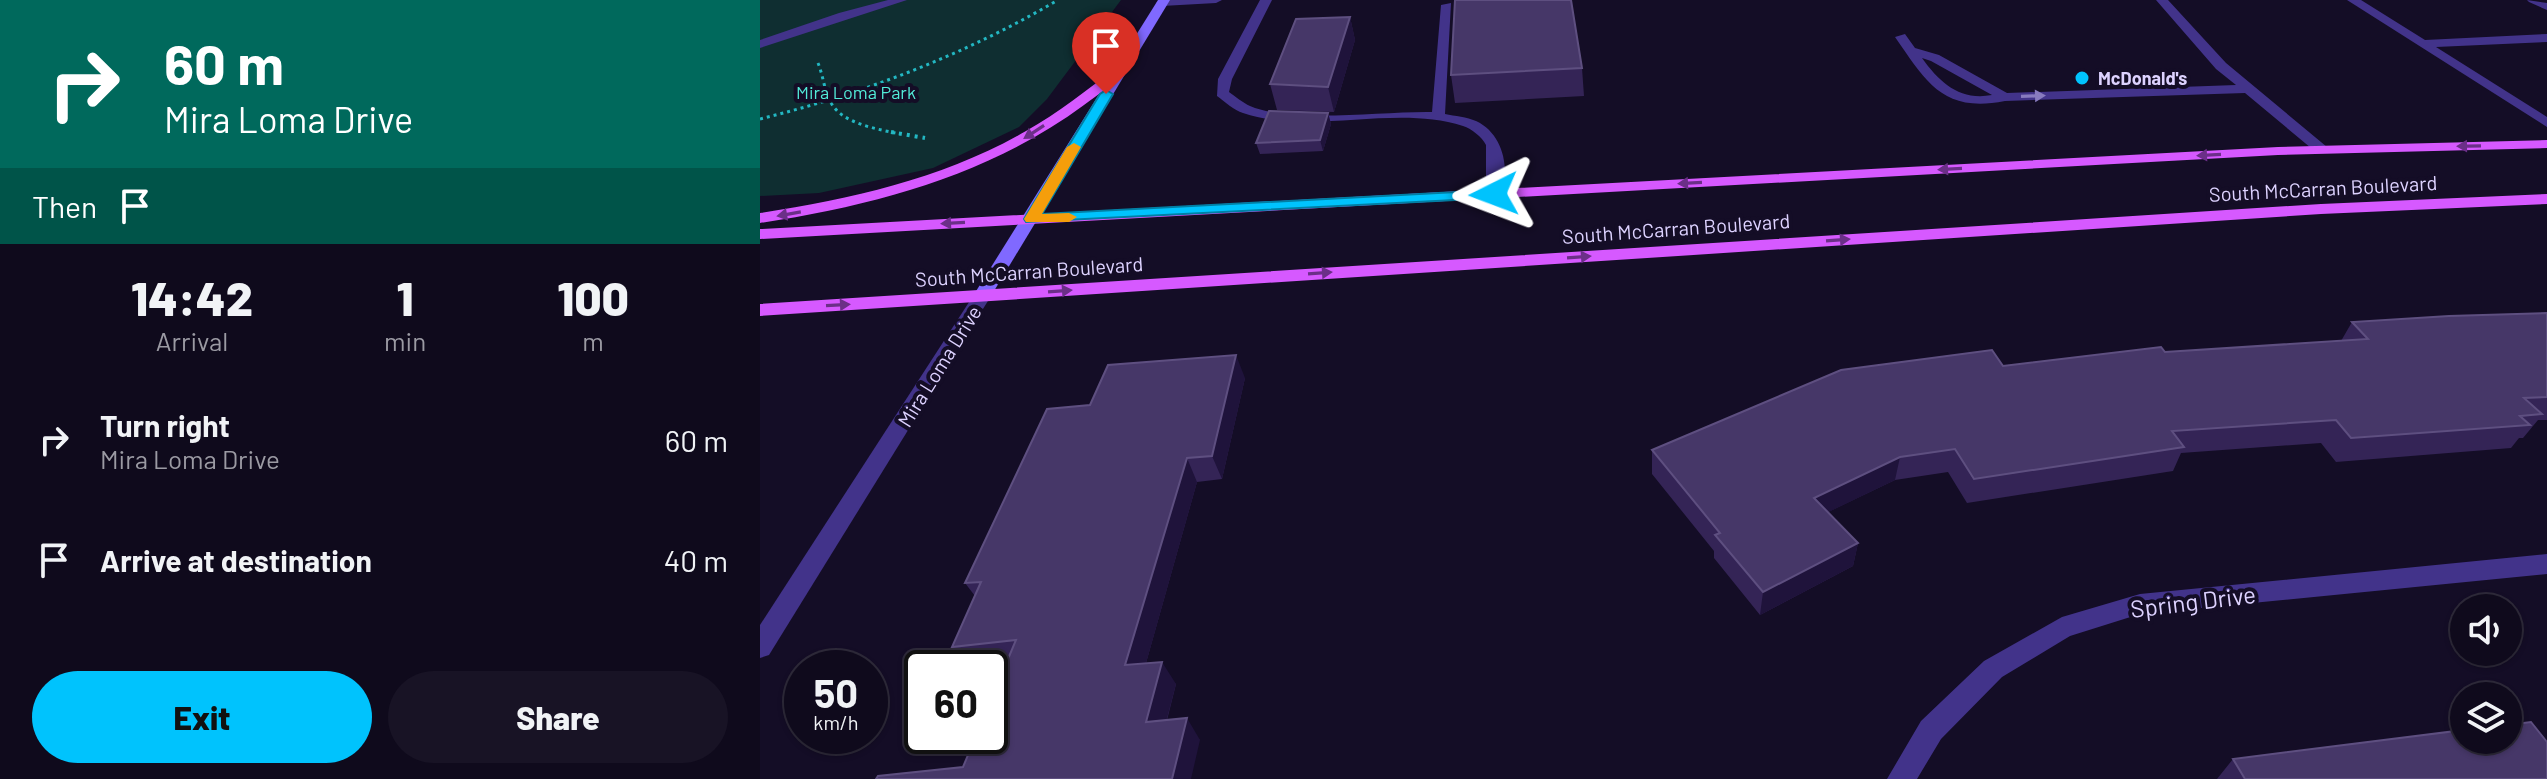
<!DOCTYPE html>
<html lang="en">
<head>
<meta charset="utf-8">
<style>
  :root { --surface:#0f0a1c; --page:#181325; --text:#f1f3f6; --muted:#9b9aa3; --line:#2f2b3b; --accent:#00c3fd }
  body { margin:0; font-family:Barlow,sans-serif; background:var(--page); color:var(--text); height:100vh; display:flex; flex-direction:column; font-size:30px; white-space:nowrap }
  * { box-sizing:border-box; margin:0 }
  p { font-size:26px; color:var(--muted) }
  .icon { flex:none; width:44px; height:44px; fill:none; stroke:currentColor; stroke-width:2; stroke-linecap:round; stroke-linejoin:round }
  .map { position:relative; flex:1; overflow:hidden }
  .side { display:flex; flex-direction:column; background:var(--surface); width:760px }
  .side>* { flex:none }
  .hud { background:#00695c; color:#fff; overflow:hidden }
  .tools { position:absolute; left:1690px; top:594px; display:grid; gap:16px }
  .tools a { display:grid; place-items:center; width:72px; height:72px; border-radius:50%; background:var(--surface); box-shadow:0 2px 6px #0004,0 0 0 2px var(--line); font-size:40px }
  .speed { position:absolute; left:24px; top:650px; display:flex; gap:16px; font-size:40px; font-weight:700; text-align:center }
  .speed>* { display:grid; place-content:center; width:104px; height:104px; border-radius:50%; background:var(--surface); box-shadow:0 2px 6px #0004,0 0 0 2px var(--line); line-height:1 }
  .speed small { font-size:20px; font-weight:400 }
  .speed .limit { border:4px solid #111; border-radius:12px; background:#fff; color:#111 }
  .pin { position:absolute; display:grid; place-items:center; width:68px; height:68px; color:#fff; margin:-82px -34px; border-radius:50% 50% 50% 0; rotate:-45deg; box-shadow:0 0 8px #0007 }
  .pin .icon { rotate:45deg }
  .me { position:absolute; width:88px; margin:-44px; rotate:267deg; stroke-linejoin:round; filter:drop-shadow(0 0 6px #0008) }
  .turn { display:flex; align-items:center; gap:28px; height:168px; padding:0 32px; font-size:36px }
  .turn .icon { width:104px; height:104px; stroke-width:2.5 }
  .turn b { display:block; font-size:56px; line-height:68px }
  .then { display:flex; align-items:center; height:76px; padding:0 32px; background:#0003; gap:16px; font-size:30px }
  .eta { display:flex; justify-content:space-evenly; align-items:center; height:136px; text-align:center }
  .eta b { font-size:48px; font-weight:800; line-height:56px }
  .primary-button { display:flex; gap:16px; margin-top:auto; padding:16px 32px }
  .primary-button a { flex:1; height:92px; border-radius:48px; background:var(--accent); color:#111; font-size:32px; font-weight:800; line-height:92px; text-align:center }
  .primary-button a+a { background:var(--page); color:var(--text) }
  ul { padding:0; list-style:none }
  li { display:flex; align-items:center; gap:24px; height:120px; padding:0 32px }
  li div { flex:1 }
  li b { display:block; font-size:30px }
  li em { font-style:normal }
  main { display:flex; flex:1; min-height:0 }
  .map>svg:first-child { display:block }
  .green { fill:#0f2e31 }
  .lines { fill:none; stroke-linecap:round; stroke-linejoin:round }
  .path-far1 { stroke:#23b7c2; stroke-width:3; stroke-dasharray:3 4; stroke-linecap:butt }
  .path { stroke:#23b7c2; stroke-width:4; stroke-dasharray:3 5; stroke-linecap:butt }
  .service { fill:#42338a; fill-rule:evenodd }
  .minor { fill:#42338a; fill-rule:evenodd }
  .tertiary { fill:#42338a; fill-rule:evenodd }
  .secondary { fill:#8069ff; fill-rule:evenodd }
  .primary { fill:#d659ff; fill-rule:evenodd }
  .wall { fill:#342456 }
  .shaded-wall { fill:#1f133b }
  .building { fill:#463768; stroke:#5e4f80; stroke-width:2 }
  .oneway { fill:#887bbf }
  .oneway2 { fill:#6b2f88 }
  .route { fill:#00c3fd; stroke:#007fa4; stroke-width:2 }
  .slow { fill:#f59e0b }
  .poi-dot { fill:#00c3fd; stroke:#140d26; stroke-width:3 }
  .labels { text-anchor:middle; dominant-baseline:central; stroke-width:8; stroke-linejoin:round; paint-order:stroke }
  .far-poi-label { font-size:18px; font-weight:bold; fill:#ddd2ff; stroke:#140d26; text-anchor:start }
  .far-park-label { font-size:18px; fill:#52ebd8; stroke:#140d26 }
  .street-label { font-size:20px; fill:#ddd2ff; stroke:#140d26 }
  .near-street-label { font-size:24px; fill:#ddd2ff; stroke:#140d26 }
</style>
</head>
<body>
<main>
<section class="side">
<div class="hud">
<div class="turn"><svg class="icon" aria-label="right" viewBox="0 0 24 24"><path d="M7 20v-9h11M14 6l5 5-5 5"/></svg><div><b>60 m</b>Mira Loma Drive</div></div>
<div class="then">Then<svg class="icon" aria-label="arrive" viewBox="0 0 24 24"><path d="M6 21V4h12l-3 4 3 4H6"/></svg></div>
</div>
<div class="eta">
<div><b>14:42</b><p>Arrival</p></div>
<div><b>1</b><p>min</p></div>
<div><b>100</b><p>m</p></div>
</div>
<ul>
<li><svg class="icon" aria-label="right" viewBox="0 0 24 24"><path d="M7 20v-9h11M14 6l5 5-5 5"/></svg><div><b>Turn right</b><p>Mira Loma Drive</p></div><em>60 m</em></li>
<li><svg class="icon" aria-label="arrive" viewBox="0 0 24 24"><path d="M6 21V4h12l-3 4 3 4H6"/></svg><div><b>Arrive at destination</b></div><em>40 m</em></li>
</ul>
<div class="primary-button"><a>Exit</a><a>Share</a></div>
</section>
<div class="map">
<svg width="1787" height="779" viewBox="0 0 1787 779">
  <rect width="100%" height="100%" fill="#140d26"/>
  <path class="green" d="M0 0H361L287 99 259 127 173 168 59 193 0 196Z"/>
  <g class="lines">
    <path class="path-far1" d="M58 63C63 75 64 89 70 101 81 124 118 129 140 134
      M0 119C105 93 204 55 298 0"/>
    <path class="path" d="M131 132 165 138"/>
    <path class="service" d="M128 0H147L0 48V40L79 13Z
      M400 0H462L456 3 402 6 396 3Z
      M500 0H512L472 79 469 92C475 96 483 103 490 106 533 124 622 111 672 112L681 5 691 3 685 114C695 116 707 117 716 121 744 134 751 171 740 197H728L726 194V145C722 137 712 129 703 126 634 104 554 136 483 113 474 110 465 102 457 96L458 79Z
      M1396 0H1408L1466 63 1567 147V153H1557L1485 93 1245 101C1183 113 1167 83 1135 37L1145 34 1155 48 1179 55 1247 93 1476 85 1456 69ZM1162 58 1171 61 1232 95C1200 101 1180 83 1162 58Z
      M1587 0H1601L1665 40 1787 34V42L1676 47 1787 117V127Z
      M1767 0 1787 3V10L1769 2Z"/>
    <path class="minor" d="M1787 554V574L1380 614 1310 636 1242 677 1181 739 1157 779H1127L1161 721 1224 661 1302 617 1380 594Z"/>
    <path class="tertiary" d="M222 291 231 296 9 655 0 658V625L213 296Z"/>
    <path class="secondary" d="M398 0H410L231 296 222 301 216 300 213 296Z"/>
    <path class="primary" d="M356 68 367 71C355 84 338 94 324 105 229 175 116 205 0 223V213C92 199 185 178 266 131 298 113 327 90 356 68Z
      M1787 140V148L1518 155 0 239V229L1518 147Z
      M1787 194V204L1561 214 0 316V304L1561 204Z"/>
  </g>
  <path class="wall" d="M590 17 595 40 574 112 517 110 510 84Z
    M822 68 824 96 695 103 691 75Z
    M568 113 571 124 563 151 500 154 496 143Z
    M1787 313V420H1778L1763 438H1759L1751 448 1576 462 1561 443 1421 453 1413 471 1207 503 1188 472 1135 480 1068 512 1098 543 1093 566 1000 615 954 558V551L892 474V450L1243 366 1405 352 1581 341 1592 322Z
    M485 378 462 479 437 482 386 663 416 684 407 720 440 740 203 767 245 666 210 668 192 647 215 596 205 583 330 405Z
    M1473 759 1787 779H1457Z"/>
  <path class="shaded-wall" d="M590 17 595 40 574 112 568 87Z
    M568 113 571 124 563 151 560 140Z
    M476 355 485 378 462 479 452 456Z
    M1140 457 1135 480 1050 521 1054 498Z
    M427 458 437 482 379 688 365 665Z
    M1098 543 1093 566 1000 615 1003 592Z
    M402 662 416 684 400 745 386 722Z
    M427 718 440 740 431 779H412Z"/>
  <path class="building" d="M695 0H811L822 68 691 75Z
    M590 17 568 87 510 84 536 19Z
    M509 111 568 113 560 140 496 143Z
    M1787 313V397L1764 398 1782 414 1760 416 1770 425 1591 438 1576 420 1412 431 1424 447 1214 479 1195 449 1140 457 1054 498 1098 543 1003 592 955 535 960 533 892 450 1081 370 1232 350 1243 366 1401 347 1405 352 1608 339 1592 322 1689 316Z
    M476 355 452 456 427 458 365 665 402 662 386 722 427 718 412 779H116L118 776 203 767 216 736H230V702L256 640 192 647 221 582 205 583 287 409 330 405 348 365Z
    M1771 722 1787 742V779H1485L1473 759 1704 730V740H1748V725Z"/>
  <defs><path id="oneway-solid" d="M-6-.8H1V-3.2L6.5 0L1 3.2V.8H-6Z" transform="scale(2)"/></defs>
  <use class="oneway" href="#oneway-solid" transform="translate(1273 96) rotate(-2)"/>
  <g class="oneway2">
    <use href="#oneway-solid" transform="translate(274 132) rotate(147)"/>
    <use href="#oneway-solid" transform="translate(1709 146) rotate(179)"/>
    <use href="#oneway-solid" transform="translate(1449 155) rotate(177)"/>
    <use href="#oneway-solid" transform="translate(1190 169) rotate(177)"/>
    <use href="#oneway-solid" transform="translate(930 183) rotate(177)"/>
    <use href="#oneway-solid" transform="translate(29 214) rotate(170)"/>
    <use href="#oneway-solid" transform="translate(193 223) rotate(177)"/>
    <use href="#oneway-solid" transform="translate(1078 240) rotate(-4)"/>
    <use href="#oneway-solid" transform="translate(819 257) rotate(-4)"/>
    <use href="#oneway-solid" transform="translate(560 273) rotate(-4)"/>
    <use href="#oneway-solid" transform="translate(300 291) rotate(-4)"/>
    <use href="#oneway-solid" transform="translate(78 305) rotate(-3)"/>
  </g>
  <path class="route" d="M346 90 353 94 282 214 734 190 741 194 734 198 266 222 264 219 340 94Z"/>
  <path class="slow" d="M314 143 321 147 282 214 309 213 317 217 309 222H266L264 219 307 147Z"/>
  <circle class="poi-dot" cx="1322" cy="78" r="8"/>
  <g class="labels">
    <g class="far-poi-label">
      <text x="1338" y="78">McDonald's</text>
    </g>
    <g class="far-park-label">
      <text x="96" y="92">Mira Loma Park</text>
    </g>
    <g class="street-label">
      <text transform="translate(1563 188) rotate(-3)">South McCarran Boulevard</text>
      <text transform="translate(916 228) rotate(-4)">South McCarran Boulevard</text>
      <text transform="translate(269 271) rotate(-4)">South McCarran Boulevard</text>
      <text transform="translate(179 366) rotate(-58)">Mira Loma Drive</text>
    </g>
    <g class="near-street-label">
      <text transform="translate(1433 601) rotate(-7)">Spring Drive</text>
    </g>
  </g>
</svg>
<div class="tools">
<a><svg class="icon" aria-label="sound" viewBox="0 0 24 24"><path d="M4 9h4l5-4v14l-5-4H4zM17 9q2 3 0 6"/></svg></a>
<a><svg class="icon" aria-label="layers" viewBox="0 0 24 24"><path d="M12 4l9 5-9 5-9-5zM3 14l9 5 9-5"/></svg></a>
</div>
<div class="speed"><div>50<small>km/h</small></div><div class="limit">60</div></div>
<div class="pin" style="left:346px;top:94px;background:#d93025"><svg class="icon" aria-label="arrive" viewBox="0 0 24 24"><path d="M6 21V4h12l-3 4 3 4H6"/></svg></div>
<svg class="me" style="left:734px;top:194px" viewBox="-20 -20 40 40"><path d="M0-17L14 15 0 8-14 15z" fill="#00c3fd" stroke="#fff" stroke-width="4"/></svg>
</div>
</main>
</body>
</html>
